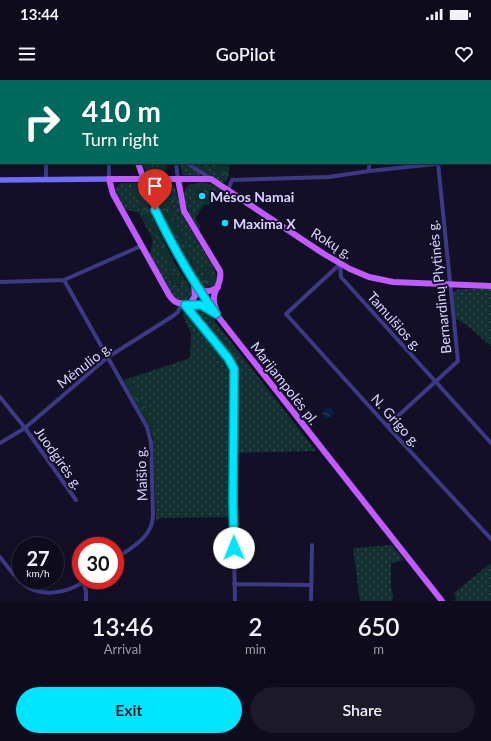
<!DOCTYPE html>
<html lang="en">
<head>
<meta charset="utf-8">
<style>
  :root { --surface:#0e0b1c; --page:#1c1929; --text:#f1f3f6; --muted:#9b9ba3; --line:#2e2b3b; --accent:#00e5ff }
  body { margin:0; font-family:Lato,sans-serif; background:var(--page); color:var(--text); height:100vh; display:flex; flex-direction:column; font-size:15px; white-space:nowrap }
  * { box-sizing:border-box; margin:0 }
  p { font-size:13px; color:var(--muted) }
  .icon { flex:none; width:22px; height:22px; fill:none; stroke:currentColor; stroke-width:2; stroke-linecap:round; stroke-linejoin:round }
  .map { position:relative; height:521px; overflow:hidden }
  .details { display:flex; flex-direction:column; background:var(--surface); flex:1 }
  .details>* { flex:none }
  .top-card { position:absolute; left:0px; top:0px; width:491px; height:84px; box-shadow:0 2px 6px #0003,0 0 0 1px var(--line); background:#00695c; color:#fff; overflow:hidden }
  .speed { position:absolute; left:12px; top:457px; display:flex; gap:8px; font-size:20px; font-weight:700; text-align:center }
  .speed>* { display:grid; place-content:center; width:52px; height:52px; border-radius:50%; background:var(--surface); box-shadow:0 2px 6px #0003,0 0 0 1px var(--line); line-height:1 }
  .speed small { font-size:10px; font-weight:400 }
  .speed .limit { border:6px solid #d22; background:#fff; color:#111 }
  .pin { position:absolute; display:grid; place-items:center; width:34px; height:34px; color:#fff; margin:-41px -17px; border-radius:50% 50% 50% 0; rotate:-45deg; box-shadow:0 0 4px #0007 }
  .pin .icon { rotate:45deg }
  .me { position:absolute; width:44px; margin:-22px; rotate:359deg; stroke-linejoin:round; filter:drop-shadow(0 0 3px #0008) }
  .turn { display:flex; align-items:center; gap:14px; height:84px; padding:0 16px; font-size:18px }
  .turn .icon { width:52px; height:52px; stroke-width:2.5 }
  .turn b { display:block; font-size:28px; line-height:34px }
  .eta { display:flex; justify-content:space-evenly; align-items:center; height:68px; text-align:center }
  .eta b { font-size:24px; font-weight:600; line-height:28px }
  .cta { display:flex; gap:8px; margin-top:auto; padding:8px 16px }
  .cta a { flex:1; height:46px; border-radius:24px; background:var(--accent); color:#111; font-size:16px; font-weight:600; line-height:46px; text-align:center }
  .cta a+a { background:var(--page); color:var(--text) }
  .status { display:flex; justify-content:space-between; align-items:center; height:28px; padding:0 20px; background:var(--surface); direction:ltr }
  .status svg { height:11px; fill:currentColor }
  header { display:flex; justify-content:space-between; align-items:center; height:52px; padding:0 16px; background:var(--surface); font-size:18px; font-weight:600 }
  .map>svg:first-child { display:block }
  .grass { fill:url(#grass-dots); fill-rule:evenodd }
  .forest { fill:url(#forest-crowns) }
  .water { fill:url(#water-waves) }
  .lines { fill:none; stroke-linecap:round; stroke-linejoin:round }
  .street { stroke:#3d3a85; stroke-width:4 }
  .secondary { stroke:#6f6bff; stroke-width:5.5 }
  .primary { stroke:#c25bff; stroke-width:6 }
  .primary-bridge { stroke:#c25bff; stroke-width:6 }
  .route-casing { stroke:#0095a6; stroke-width:10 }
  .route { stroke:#00e5ff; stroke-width:7 }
  .poi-dot { fill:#00e5ff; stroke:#130f26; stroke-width:1.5 }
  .labels { text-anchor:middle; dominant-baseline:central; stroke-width:4; stroke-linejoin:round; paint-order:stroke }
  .poi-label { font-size:14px; font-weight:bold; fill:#d9d4ff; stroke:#130f26; text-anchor:start }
  .street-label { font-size:14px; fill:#d9d4ff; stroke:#130f26 }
</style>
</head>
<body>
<div class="status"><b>13:44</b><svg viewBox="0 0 49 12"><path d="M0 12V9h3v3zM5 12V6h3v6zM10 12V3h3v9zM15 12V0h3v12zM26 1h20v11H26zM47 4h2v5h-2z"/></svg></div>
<header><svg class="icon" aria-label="menu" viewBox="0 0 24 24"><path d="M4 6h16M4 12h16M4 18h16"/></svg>GoPilot<svg class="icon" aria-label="heart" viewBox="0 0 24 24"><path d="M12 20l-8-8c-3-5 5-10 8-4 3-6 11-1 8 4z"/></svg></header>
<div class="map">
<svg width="491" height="521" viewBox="0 0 491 521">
  <defs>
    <pattern id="grass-dots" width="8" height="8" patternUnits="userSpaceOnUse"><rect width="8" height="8" fill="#12302f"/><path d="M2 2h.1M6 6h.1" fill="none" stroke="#344d4e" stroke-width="1.8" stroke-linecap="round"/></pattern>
    <pattern id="forest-crowns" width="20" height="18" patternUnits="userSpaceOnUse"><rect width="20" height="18" fill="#12302f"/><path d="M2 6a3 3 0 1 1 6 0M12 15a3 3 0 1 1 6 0" fill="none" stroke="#344d4e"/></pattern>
    <pattern id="water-waves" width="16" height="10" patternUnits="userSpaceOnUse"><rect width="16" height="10" fill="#0a1f44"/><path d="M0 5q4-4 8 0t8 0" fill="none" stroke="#2d3f60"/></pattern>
  </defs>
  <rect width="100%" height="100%" fill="#130f26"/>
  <path class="grass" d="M179 83H184L200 93V96L183 95Z
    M192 83H218L219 87 216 91 217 93 228 99 225 102H220Z
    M121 103H134L132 106 133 113 142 131 143 137 151 146 160 170 167 181 172 204 175 205H181L183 201 182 197 172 192 175 184 191 209 193 215C179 241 156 186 151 177L150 174 153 160 139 133 124 129 117 117 115 110 118 105Z
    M166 103 173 105 175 107 182 132 186 142 213 186H210L204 192V198L202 201 204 206 212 207 209 210 202 208 200 205C180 173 163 141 149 106ZM174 123 172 130C175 135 174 139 176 143 177 148 180 148 182 151 186 156 185 161 184 167L194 180 188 184 159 126Z
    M190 104H193V110L211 108V104L223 110 225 112 222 116 216 113 211 116 209 125H204L195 138 201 148 200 149 197 148C191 137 176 114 190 104Z
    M476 208 491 209V266L469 247 455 238 453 212C459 207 468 211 476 208Z
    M194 226 206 230 316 371 237 373V293C231 269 209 250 193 231V227Z
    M185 233 191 235C205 253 227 274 232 296L230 373 231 437 160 438 156 441 153 359 150 348 154 346 130 298 190 278 191 253 182 234Z
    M392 465 404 480 391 483V506L393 516 392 521H360L353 468Z
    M491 483V521H454L456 519 454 513Z"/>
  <path class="forest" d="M143 83H169L163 95 147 96Z
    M218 83H230L228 99 224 98 216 93V91L219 87Z
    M202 102 211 104V108L207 120 203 122 196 119 193 110V104Z
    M134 103H141L153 139 175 184V188L172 190V192L182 197 185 206 179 204 175 205 173 204 167 181 164 179 151 146 143 136 140 126 135 123V117L131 110Z
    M157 106 170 107C175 116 174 120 172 130 175 135 174 139 176 143 178 149 183 149 185 154 187 158 185 163 185 167L197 184 199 189 196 193C187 189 154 119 155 108Z
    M210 186H213L217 198 215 205 212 207 202 204C202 197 204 189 210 186Z
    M130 298 155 346 150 348 123 300Z"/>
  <path class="water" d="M328 328H332L334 334 327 339 324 337 322 332Z"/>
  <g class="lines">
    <path class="street" d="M97 0 98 1
      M154 0V1
      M361 0V1
      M431 0V1
      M490 75H491
      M46 83V100
      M176 83 178 99
      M187 83 210 98
      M369 83V91
      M109 99V83
      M228 110 232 100 329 97 369 91 445 83
      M340 184 286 234 387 346 491 459
      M340 184 341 197 491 363
      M64 200 147 347 151 363 153 435C153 457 131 468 115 479
      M0 202 64 200 141 166
      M185 225 228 278 234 289 233 422 235 521
      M0 317 25 348 76 420
      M387 346 458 281 438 83
      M0 363 25 348 108 277 173 236 178 232 181 225
      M0 477C7 486 14 496 22 503 40 519 69 513 86 500
      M83 502 86 511V521
      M234 504 311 505
      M311 521 312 465"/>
    <path class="secondary" d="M0 100 109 99"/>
    <path class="primary" d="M120 0V1
      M138 83C157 140 183 192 220 239L442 521
      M128 99H109L113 114 169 215C179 230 187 220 200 224 204 226 208 229 211 231
      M159 99H211L324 174 350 189 369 197 393 202 491 206
      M178 99 184 131 220 191C222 202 216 207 214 216 213 222 215 227 217 232
      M198 208C206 213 210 212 218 207
      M190 224 195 216 194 205"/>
    <path class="primary-bridge" d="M128 99H159"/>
  </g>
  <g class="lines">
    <defs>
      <path id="route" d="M155 130C173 167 192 201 216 234L201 225H185L228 278 234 289 233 422 234 468"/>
    </defs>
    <use href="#route" class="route-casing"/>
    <use href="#route" class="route"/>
  </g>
  <g class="poi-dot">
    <circle cx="202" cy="116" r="4"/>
    <circle cx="225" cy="143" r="4"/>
  </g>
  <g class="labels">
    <g class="poi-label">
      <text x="210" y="116">Mėsos Namai</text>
      <text x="233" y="143">Maxima X</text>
    </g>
    <g class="street-label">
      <text transform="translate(332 163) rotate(32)">Rokų g.</text>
      <text transform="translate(439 207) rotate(-96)">Bernardinų Plytinės g.</text>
      <text transform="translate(395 241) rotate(48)">Tamulšios g.</text>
      <text transform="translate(84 285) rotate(-38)">Mėnulio g.</text>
      <text transform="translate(285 303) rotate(52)">Marijampolės pl.</text>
      <text transform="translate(396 340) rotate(48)">N. Grigo g.</text>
      <text transform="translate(59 378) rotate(55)">Juodgirės g.</text>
      <text transform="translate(141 394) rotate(-92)">Maišio g.</text>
    </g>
  </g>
</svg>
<div class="speed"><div>27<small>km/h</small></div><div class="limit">30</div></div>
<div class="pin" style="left:155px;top:130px;background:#d93025"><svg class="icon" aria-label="arrive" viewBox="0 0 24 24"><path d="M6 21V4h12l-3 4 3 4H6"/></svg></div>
<svg class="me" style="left:234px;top:468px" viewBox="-20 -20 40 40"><circle r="19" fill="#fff"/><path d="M0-13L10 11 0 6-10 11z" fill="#00e5ff"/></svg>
<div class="top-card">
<div class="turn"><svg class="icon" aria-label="right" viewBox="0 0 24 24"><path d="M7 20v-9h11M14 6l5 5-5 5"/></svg><div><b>410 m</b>Turn right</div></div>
</div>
</div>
<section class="details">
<div class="eta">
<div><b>13:46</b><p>Arrival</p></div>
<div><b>2</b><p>min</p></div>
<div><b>650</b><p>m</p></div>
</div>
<div class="cta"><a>Exit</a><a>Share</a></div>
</section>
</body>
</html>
